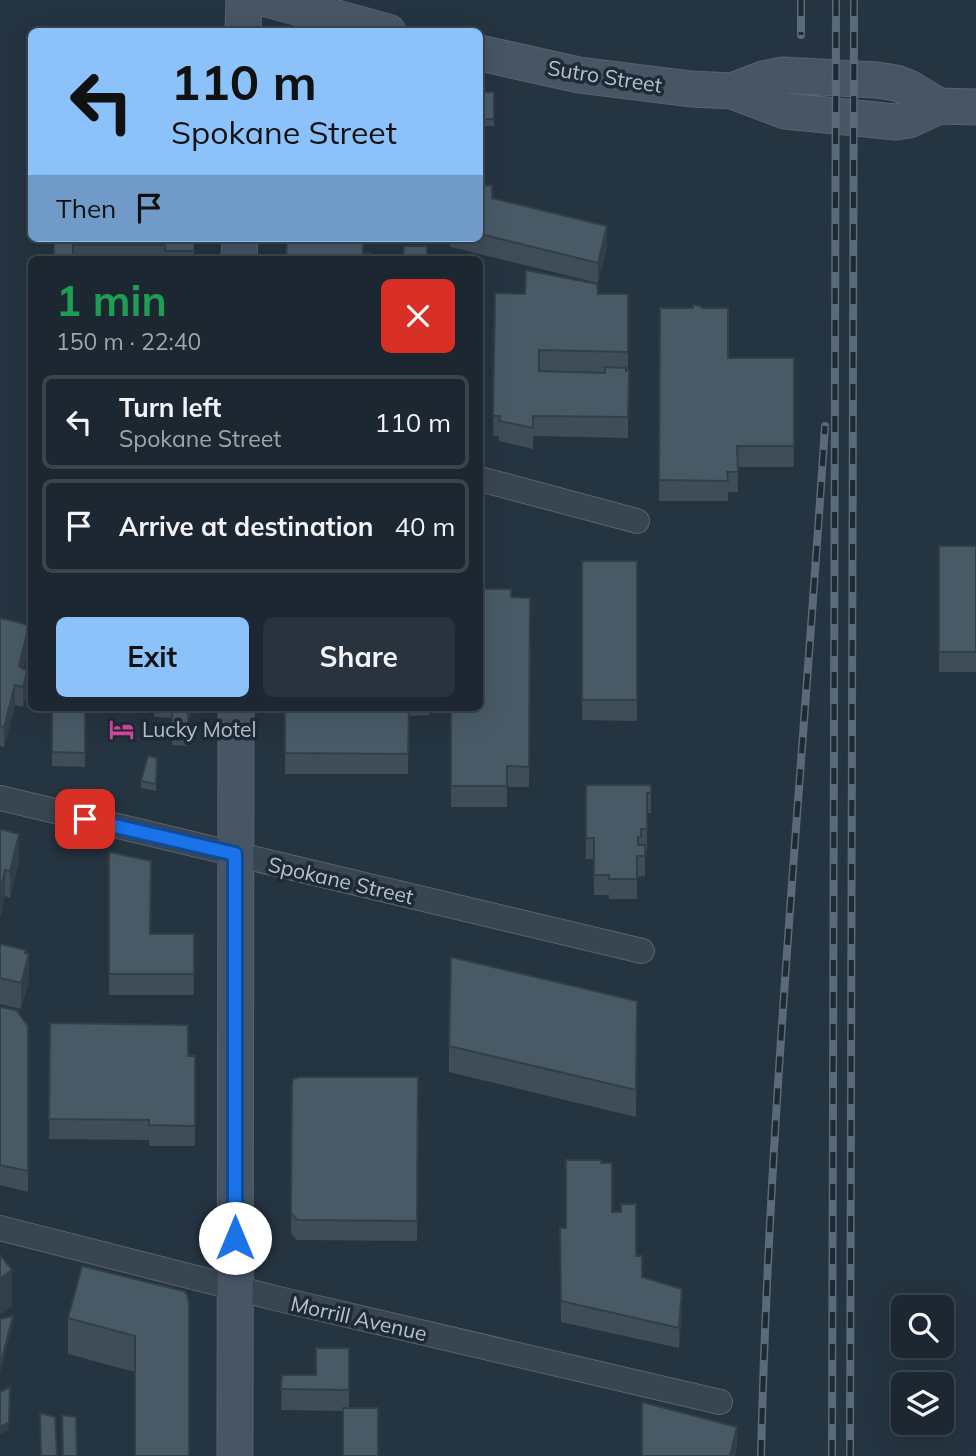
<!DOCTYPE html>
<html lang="en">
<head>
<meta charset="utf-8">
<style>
  :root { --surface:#1c2731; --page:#29333d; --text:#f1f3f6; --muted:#a0a5ab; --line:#3a444d; --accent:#8cc2fa }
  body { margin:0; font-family:Mulish,sans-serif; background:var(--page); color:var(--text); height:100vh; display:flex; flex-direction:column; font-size:26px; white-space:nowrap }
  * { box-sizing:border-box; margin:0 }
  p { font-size:23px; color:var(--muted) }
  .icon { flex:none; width:38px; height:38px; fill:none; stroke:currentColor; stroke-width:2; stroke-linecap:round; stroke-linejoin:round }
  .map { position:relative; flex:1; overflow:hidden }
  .side { position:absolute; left:28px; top:256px; width:455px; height:455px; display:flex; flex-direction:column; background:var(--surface); border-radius:10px; box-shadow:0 7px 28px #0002,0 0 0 2px var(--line) }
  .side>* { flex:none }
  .banner { position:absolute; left:28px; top:28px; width:455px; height:214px; border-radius:10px; box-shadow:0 7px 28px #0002,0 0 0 2px var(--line); background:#8cc2fa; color:#111; overflow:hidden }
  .tools { position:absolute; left:891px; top:1295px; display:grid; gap:14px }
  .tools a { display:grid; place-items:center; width:63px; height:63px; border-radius:10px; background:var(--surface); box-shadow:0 7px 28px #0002,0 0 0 2px var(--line); font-size:35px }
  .pin { position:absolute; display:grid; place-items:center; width:60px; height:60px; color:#fff; margin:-30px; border-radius:14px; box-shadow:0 4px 10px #0006 }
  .me { position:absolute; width:77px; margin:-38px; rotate:0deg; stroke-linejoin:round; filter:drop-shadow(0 0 5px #0008) }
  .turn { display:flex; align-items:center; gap:24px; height:147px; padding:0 28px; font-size:32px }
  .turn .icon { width:91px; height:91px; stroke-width:2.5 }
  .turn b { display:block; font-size:49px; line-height:60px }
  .then { display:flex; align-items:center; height:66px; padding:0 28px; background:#0003; gap:14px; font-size:26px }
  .round { display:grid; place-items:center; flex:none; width:74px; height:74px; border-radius:10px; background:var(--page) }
  .headline { display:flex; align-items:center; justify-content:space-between; height:119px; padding:0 28px }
  h1 { font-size:42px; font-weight:700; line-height:52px; color:#1e9e55 }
  .button { display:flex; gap:14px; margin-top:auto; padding:14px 28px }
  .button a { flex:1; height:80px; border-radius:10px; background:var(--accent); color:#111; font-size:28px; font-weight:700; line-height:80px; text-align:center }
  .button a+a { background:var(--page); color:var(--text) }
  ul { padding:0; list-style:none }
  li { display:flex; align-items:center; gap:21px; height:94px; margin:0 14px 10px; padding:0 14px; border:4px solid var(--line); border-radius:10px }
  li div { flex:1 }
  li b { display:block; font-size:26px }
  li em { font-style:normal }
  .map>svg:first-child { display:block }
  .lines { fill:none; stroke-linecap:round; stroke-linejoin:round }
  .street-casing { stroke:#57646e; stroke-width:26 }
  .secondary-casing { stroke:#57646e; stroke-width:37 }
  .street { stroke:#394651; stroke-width:24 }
  .secondary { stroke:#475564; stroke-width:35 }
  .rail-casing { stroke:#5b6a78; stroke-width:8 }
  .rail { stroke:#1e2b36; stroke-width:5; stroke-dasharray:16; stroke-linecap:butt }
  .wall { fill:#3f4d59; fill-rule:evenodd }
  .shaded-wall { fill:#333f48 }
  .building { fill:#495a67; stroke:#333f48; stroke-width:2 }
  .route-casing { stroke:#114b97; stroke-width:18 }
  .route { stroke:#1a73e8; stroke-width:12 }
  .labels { text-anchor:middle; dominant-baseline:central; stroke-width:7; stroke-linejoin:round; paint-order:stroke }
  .street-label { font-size:21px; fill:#b6c1cb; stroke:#1e2b36 }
  .poi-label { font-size:21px; fill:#b6c1cb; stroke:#1e2b36; text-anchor:start }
</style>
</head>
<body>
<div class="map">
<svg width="976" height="1456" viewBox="0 0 976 1456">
  <rect width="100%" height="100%" fill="#253441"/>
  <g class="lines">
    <defs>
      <path id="street" d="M480 479 637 521
        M0 798 642 951
        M0 1228 279 1299 720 1402"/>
      <path id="secondary" d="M270 0 388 32
        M243 32 244 0
        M480 53 579 75 691 89 732 91 785 111 896 122 909 120 939 106 976 107
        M732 91 763 79 782 75 877 80 896 83 909 88 939 106
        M239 259 240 238
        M235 1456 236 707"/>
    </defs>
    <use href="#street" class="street-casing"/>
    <use href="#secondary" class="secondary-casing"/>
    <use href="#street" class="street"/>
    <use href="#secondary" class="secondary"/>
    <defs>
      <path id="rail" d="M801 0V35
        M761 1456C769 1112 803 769 825 426
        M832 1456 836 0
        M850 1456 854 0"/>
    </defs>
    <use href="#rail" class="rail-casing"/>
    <use href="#rail" class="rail"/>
  </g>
  <path class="wall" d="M480 92H494V126H482V186L492 198 607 247 598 283 450 247V238H480Z
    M54 238H194V259H54Z
    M495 293 628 294V438L533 436V449L499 441V436H493ZM539 371 605 372V373Z
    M660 308 728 358H794V467H738V492H728V501H659Z
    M939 546H976V672H939Z
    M582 561H637V721L582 720Z
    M511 597 530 598 529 787H507V807H451V707Z
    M0 618 29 646 23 669 27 692 23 707 15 705 4 747 0 746Z
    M52 707H86L85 767 52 766Z
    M154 707H190V717L188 718V746L172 745V718L154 717Z
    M285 707H429V715L409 716 408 774H285Z
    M157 758 156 791 141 788V781Z
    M586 785H651V813H647V850H645V876L637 877V899H609V895H594V859H586Z
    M0 829 19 860 10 898 5 896 0 918Z
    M109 852 150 934H194V995H109Z
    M0 944 26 953 29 980 21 1009 0 1004Z
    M637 1001 636 1117 449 1072V1046Z
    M0 1007 28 1026V1192L0 1185Z
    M50 1023 188 1056H195V1146H149V1140L49 1139Z
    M418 1077 417 1241 297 1240 291 1233 292 1084Z
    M612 1212 636 1256 642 1277 682 1309 679 1348 561 1322 560 1228H566Z
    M183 1291 135 1372 68 1354V1318Z
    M349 1348V1408L343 1411 281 1410 282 1375H316Z"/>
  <path class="shaded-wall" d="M607 226V247L598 283V263Z
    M29 625V646L19 687V666Z
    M27 671V692L23 707V687Z
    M15 685V705L4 747V727Z
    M19 834V860L10 898V871Z
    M5 870V896L0 918V892Z
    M26 950V964L29 954V980L21 1009V983Z
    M12 1270V1307L0 1315V1279Z
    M682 1289V1309L679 1348V1328Z
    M13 1316V1323L0 1373V1366Z
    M10 1394 9 1430 0 1434V1427Z
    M737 1427V1448L735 1456H730Z"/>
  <path class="building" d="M480 92H494V119H482V109H480Z
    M480 109H482V186L492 185V198L607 226 598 263 480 234Z
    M54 238H194V251H165V245H73V259H54Z
    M287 238H363V253H370V259H286Z
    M404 246H427V259H403Z
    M526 270 597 284 598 294H628V352L539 350V371L605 373V367L626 368V371H629L628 417 533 416V428L499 421 500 416H493L495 293 525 294Z
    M693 305 700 306 702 308H728V358H794V446H737L738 472H727L728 481 659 480 660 308H693Z
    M939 546H976V652H939Z
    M582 561H637V700H582Z
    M480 589H511V597L530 598 529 767 507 766V786H451V707H480Z
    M0 618 29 625 19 666 27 671 23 687 15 685 4 727 0 726Z
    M52 707H85V753L52 752Z
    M172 707H188V732L172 731Z
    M285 707H409L408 754 285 753Z
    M148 756 157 758 156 784 141 781Z
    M586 785H651V793H647V829H641V837H638V845H645V856H637V879H609V875H594V838H586Z
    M0 829 19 834 10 871 5 870 0 892Z
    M109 852 151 861 150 934H194V974H109Z
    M0 944 26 950 25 953 29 954 21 983 0 978Z
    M451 957 637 1001 636 1090 449 1046Z
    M0 1007 16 1010 28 1026V1171L0 1165Z
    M50 1023 188 1025V1056H195V1126L149 1125V1120L49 1119Z
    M300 1077H418L417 1221 297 1220 291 1213 292 1084 293 1079Z
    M566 1160H601V1163H612V1212H621V1204H636V1256H642V1277L682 1289 679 1328 561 1301 560 1228H566Z
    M0 1255 12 1270 0 1279Z
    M82 1266 183 1291 187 1294 189 1303V1456H135V1336L68 1318Z
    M13 1316 0 1366V1319Z
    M316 1348H349V1390L281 1389 282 1375H316Z
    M10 1387 9 1422 0 1427V1392Z
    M642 1402 737 1427 730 1456H642Z
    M343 1408H378V1456H343Z
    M40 1413 55 1417 57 1456H41Z
    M62 1415 76 1417 77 1456H63Z"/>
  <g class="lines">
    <defs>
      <path id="route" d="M85 819 235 854V1238"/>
    </defs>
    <use href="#route" class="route-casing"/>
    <use href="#route" class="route"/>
  </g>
  <defs>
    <symbol id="hotel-bare" viewBox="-9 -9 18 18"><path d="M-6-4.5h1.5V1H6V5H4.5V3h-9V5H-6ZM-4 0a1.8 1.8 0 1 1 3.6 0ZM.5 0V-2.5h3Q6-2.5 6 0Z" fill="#d1479c" stroke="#1e2b36" stroke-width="2.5" paint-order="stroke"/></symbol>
  </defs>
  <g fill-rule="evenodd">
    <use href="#hotel-bare" x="104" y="712" width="35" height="35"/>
  </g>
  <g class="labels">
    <g class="street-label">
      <text transform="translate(605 76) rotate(9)">Sutro Street</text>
      <text transform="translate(341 880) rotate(13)">Spokane Street</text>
      <text transform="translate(359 1318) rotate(13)">Morrill Avenue</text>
    </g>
    <g class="poi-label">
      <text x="142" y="729">Lucky Motel</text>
    </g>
  </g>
</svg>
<div class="tools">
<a><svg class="icon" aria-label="search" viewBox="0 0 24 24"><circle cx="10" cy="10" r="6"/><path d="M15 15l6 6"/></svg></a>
<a><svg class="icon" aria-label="layers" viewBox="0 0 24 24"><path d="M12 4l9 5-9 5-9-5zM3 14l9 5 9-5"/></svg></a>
</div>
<div class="pin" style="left:85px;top:819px;background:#d93025"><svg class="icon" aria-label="arrive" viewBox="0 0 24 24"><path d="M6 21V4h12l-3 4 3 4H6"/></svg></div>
<svg class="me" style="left:235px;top:1238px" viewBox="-20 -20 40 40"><circle r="19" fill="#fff"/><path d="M0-13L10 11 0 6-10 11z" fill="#1a73e8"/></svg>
<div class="banner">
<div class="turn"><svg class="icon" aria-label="left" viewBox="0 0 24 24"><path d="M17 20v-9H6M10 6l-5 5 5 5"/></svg><div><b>110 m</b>Spokane Street</div></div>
<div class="then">Then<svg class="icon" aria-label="arrive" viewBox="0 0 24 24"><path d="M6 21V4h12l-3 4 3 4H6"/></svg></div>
</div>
<section class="side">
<div class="headline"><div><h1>1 min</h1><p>150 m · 22:40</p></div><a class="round" style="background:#d93025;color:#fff"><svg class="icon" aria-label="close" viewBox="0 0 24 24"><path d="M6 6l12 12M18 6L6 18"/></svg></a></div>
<ul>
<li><svg class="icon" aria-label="left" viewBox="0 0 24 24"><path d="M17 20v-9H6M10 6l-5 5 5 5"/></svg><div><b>Turn left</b><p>Spokane Street</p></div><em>110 m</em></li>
<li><svg class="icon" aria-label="arrive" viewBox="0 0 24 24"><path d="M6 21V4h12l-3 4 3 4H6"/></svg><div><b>Arrive at destination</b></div><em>40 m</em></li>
</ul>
<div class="button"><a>Exit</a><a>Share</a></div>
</section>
</div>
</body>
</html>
